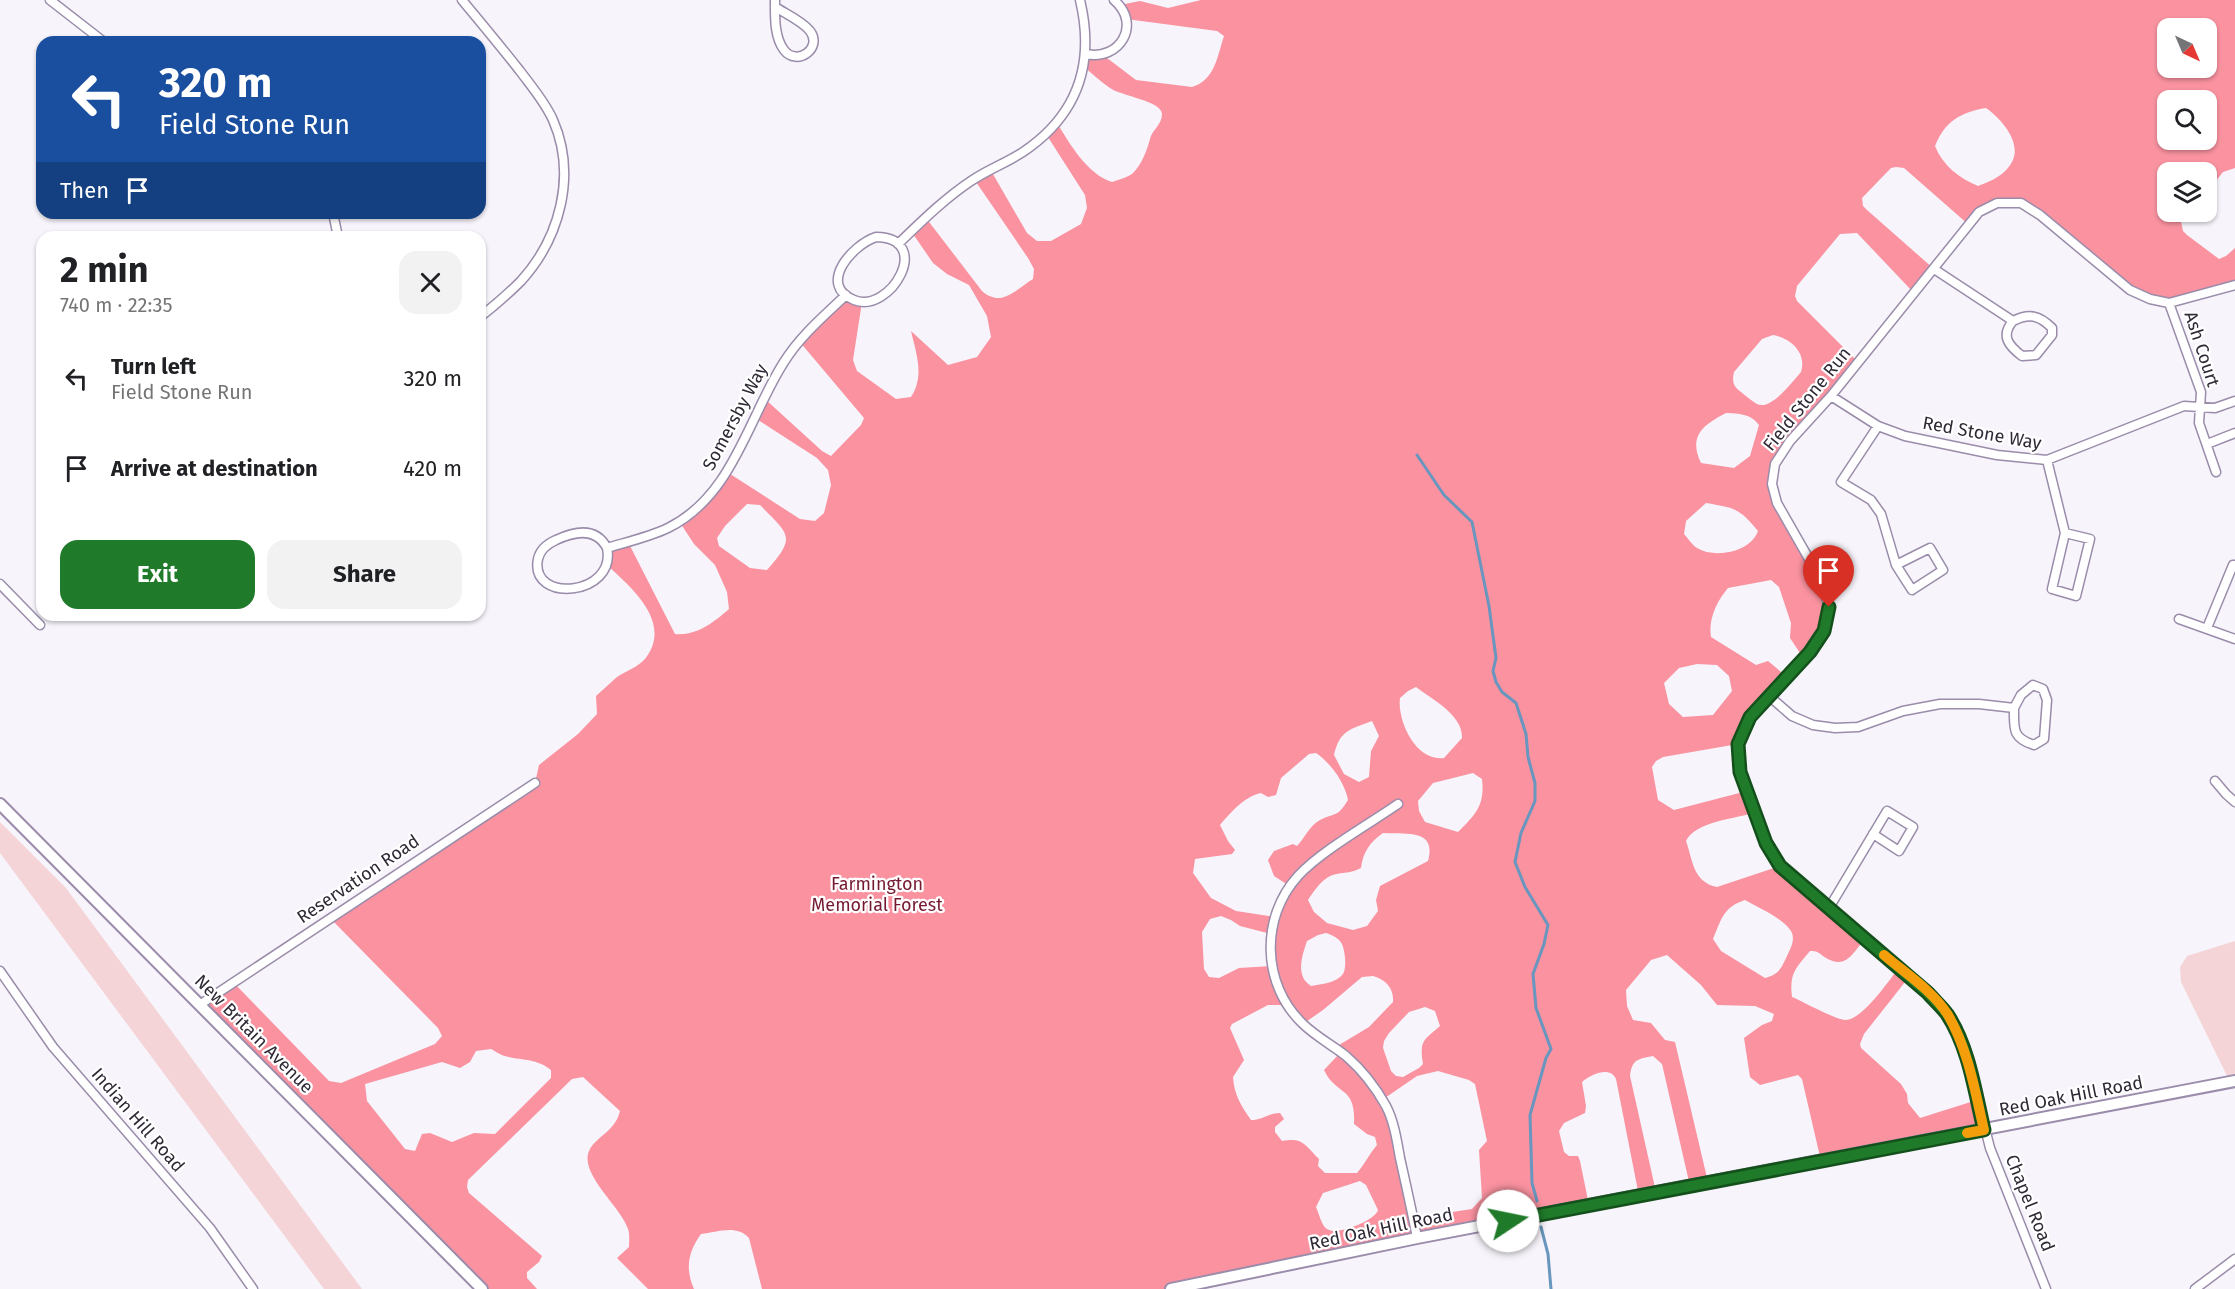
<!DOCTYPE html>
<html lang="en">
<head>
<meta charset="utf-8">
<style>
  :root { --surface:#fff; --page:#f2f2f2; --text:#202124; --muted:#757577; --accent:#1f7b2a }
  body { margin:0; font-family:"Fira Sans",sans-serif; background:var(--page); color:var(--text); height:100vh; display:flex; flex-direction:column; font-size:22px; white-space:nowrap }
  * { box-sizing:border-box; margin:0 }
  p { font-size:20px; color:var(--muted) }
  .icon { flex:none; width:33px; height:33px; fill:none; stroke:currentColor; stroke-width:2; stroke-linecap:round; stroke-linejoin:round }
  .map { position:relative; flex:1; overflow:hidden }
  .panel { position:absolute; left:36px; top:231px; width:450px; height:390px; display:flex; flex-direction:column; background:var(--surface); border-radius:18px; box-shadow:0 2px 4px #0004 }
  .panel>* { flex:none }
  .top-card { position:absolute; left:36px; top:36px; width:450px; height:183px; border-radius:18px; box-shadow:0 2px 4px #0004; background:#1a4fa0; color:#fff; overflow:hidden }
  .needle { width:39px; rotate:136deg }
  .controls { position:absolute; left:2157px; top:18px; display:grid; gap:12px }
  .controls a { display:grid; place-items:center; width:60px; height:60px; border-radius:12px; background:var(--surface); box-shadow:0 2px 4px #0004; font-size:30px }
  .pin { position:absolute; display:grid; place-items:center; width:51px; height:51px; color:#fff; margin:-62px -26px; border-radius:50% 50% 50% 0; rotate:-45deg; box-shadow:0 0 6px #0007 }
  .pin .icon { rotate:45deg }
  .me { position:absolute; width:66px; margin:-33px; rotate:79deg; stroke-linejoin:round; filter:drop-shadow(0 0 4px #0008) }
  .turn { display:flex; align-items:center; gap:21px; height:126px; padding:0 24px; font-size:27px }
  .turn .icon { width:78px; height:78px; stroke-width:2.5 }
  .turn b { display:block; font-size:42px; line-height:51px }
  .then { display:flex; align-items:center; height:57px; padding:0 24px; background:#0003; gap:12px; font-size:22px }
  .round { display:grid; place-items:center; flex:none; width:63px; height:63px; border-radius:18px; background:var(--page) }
  .summary { display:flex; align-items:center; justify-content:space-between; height:102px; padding:0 24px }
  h1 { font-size:36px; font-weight:700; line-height:45px }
  .cta { display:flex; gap:12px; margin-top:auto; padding:12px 24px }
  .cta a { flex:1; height:69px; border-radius:18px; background:var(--accent); color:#fff; font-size:24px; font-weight:700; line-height:69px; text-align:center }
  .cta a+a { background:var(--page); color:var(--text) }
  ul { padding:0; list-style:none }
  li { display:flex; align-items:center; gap:18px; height:90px; padding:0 24px }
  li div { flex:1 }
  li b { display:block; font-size:22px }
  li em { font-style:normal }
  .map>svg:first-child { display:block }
  .green { fill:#f5d4d7 }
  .forest { fill:#fa92a0; fill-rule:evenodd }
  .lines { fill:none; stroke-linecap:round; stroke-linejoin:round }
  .stream { stroke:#6896be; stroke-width:3 }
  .minor-casing { stroke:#9a8caa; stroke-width:11 }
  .tertiary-casing { stroke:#9a8caa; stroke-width:14 }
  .minor { stroke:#fff; stroke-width:8 }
  .tertiary { stroke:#fff; stroke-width:10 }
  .route-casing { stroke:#14501b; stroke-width:15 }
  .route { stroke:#1f7b2a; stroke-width:10 }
  .slow { stroke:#f59e0b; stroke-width:10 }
  .labels { text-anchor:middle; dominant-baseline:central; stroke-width:4.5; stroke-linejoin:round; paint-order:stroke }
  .street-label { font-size:18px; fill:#2f2935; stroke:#fff }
  .park-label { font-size:18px; fill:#751a30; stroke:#fff }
</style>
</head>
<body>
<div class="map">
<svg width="2235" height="1289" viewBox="0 0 2235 1289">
  <rect width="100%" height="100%" fill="#f7f4fb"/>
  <path class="green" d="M0 822 66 888 362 1289H324L0 853Z
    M2235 941V1081L2230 1082 2181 982 2180 967 2187 956Z"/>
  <path class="forest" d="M1201 0H2235V168L2223 172 2207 192 2206 172H2168V212H2190L2181 222 2183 231 2187 235 2219 259 2226 256 2235 248V285L2169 303 2130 290 2021 203H1997L1969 225 1904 168 1896 167 1891 168 1862 198 1863 206 1867 210 1934 269 1914 293 1857 233 1840 234 1797 286 1795 296 1797 301 1858 362 1775 464 1772 484 1821 580 1829 607 1824 631 1804 659 1790 638 1791 623 1779 587 1771 580 1728 588C1717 601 1708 619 1711 637L1756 665 1768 661 1787 677 1750 717 1738 744 1663 757 1656 761 1652 767 1658 800 1674 810 1747 791 1755 813C1736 818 1695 822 1686 841 1693 861 1693 882 1717 887L1780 866 1865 938C1852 955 1845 971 1823 956 1818 952 1817 951 1810 951 1796 968 1789 973 1792 997 1804 1002 1834 1019 1845 1020 1863 1020 1888 981 1899 968L1909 977 1864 1034 1860 1044 1861 1048 1901 1084 1907 1094 1908 1103 1920 1118 1977 1100 1985 1130 1821 1161 1802 1079 1798 1075 1760 1085 1750 1077 1744 1038 1762 1025 1772 1021 1774 1014 1755 1006 1717 1005 1701 985 1667 955 1651 960 1626 990 1627 1006 1633 1020 1651 1023 1665 1040 1675 1042 1708 1182 1690 1186 1662 1064 1653 1056C1638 1059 1632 1059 1630 1076L1656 1192 1639 1196 1616 1079C1610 1066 1592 1074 1582 1082L1586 1106 1585 1113 1564 1123 1559 1131 1564 1152 1569 1156H1578L1580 1161 1589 1205 1171 1289H762L749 1238C737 1224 717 1232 701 1234 688 1252 685 1269 694 1289H648L617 1258 629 1247C629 1242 630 1234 628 1229 622 1208 579 1174 589 1151 596 1136 615 1132 620 1111L583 1077 572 1079 468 1180 467 1187 469 1193 542 1256 539 1262 527 1272V1278L537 1289H482L201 1004 233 982 329 1081 341 1083 435 1044 442 1036 438 1028 330 918 535 783 539 765 578 734 597 714 596 696C603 690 610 683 617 677 626 671 638 667 645 659 673 623 633 589 608 566L607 548 628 542 675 634C696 636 713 623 729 609L727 592 715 565 694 544 679 521 694 512 727 472 800 519 815 521 824 513 831 485 828 470 817 458 755 418 765 399 822 451 831 456 861 425 864 418 799 341 846 295 862 302 853 360 857 371 896 399 911 397C925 376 916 353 911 331L948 365 977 357 991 337 987 316 969 285 947 274 933 263 911 231 926 218 982 291C1001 308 1015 290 1033 279L1034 269 1028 258 974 179 990 169 1027 233 1037 241H1051L1081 224 1087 208 1085 195 1046 134 1057 123C1070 144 1087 174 1112 182 1118 180 1129 177 1133 173 1142 164 1147 150 1150 139 1152 130 1162 125 1162 114 1162 101 1121 96 1110 88 1101 82 1093 74 1084 67L1086 54 1103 55 1136 80 1192 87C1215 80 1217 57 1224 36L1217 31 1126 19 1120 5 1140 1 1168 8ZM2168 28H2206V68H2168ZM2168 100H2206V140H2168ZM1986 108C2004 121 2027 148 2007 169 1999 178 1988 182 1978 186 1959 178 1943 166 1935 146 1944 122 1961 112 1986 108ZM1773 335C1791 338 1807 353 1801 372 1793 381 1771 411 1757 404 1752 401 1746 396 1741 392 1733 386 1732 382 1734 372L1762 339ZM1726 413C1739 414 1750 413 1759 425L1750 456 1734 468 1701 463C1688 436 1703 425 1726 413ZM1706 503C1735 508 1739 508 1758 531 1751 552 1715 559 1697 548 1692 545 1688 538 1684 534L1686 521ZM747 504 760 505C789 535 797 536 767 570L750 568 719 546 717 538 725 526ZM1697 664 1717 665 1729 676 1732 691 1713 715 1683 717 1669 704 1664 683 1679 668ZM1416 687C1433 700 1463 715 1462 738L1444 758C1416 762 1397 721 1400 698L1408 691ZM1372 721 1379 736 1371 751 1369 777 1359 782 1344 774 1334 755C1340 730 1349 730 1372 721ZM1316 753C1331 763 1345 783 1348 800 1337 818 1336 812 1320 820 1309 826 1305 838 1297 846L1293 844 1274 851 1268 860 1274 876 1291 887 1275 917 1236 911 1211 898 1193 873 1195 859 1232 854 1235 850 1228 841 1220 825C1231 812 1245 796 1261 793L1268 797 1276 795 1281 778 1309 754ZM1473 773 1482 779C1485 805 1476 814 1458 832L1425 822 1419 811 1418 801 1433 783ZM1383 833C1406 835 1437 828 1428 861L1380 886 1376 900 1378 911 1367 926 1353 930 1327 923 1314 912 1308 900C1315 890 1323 876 1337 874 1346 872 1352 873 1361 868 1363 852 1370 842 1383 833ZM1745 900C1757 907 1787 920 1792 933 1795 941 1790 949 1787 956 1781 969 1779 974 1765 978L1721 951 1713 939C1721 920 1723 907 1745 900ZM1221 916 1231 920 1240 926 1271 934 1272 966 1239 968 1219 978 1209 977 1204 969 1202 932 1210 919ZM1326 933C1332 935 1339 938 1342 944 1345 951 1347 967 1343 974 1336 983 1322 984 1311 986 1295 976 1302 956 1307 941L1318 935ZM1373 976C1386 980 1394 988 1393 1002L1369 1027 1334 1048 1340 1053 1324 1070C1337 1097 1356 1085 1354 1124L1367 1134 1375 1137 1377 1145C1369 1154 1365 1164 1357 1173H1325L1318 1166 1319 1159C1305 1145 1303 1137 1282 1141L1275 1132V1127L1284 1119 1280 1113C1269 1113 1262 1120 1251 1120 1241 1106 1234 1094 1233 1077L1244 1060 1230 1028 1232 1024 1268 1005H1285L1303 1024 1323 1010 1362 977ZM1425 1007 1435 1011 1440 1026C1424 1040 1419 1040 1423 1064L1419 1068 1403 1077 1396 1076 1391 1071 1383 1048 1384 1041 1389 1033 1409 1012ZM491 1049C495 1051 500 1055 505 1056 522 1061 536 1058 551 1070V1078L495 1134 474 1133 452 1142 430 1133 422 1134 415 1151 405 1149 367 1101 365 1084 442 1062 460 1068 470 1062 476 1051ZM1438 1071 1469 1080 1475 1084 1487 1141 1479 1150 1482 1198 1472 1209 1413 1218 1387 1107 1382 1100 1417 1076ZM1360 1181 1366 1185 1378 1210C1375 1221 1336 1236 1327 1229 1321 1225 1319 1213 1316 1207L1323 1193Z"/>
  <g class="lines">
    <path class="stream" d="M1417 455 1444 495 1472 522 1489 606 1496 658 1493 671 1496 682 1502 692 1516 703 1526 734 1528 757 1535 783V801L1521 833 1515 862 1525 887 1548 925 1544 944 1533 974 1536 1008 1551 1049 1546 1058 1530 1115 1532 1183 1537 1201
      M1541 1227 1548 1254 1551 1289"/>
    <defs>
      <path id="minor" d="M50 0 104 42
        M462 0C482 24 501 47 520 71 532 87 545 102 553 120 577 175 560 238 521 281 508 294 494 306 480 317
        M775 0C775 16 774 37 784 50 797 67 823 48 810 31 802 21 786 14 775 7
        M1086 54C1120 61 1142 24 1114 0
        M333 213 338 237
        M876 237C935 238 890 315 854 300 817 285 852 245 876 237Z
        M898 244C921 222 944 199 971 181 987 170 1006 163 1023 152 1078 115 1095 63 1080 0
        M1934 269 2013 321C2029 313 2039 315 2052 328V335L2036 355 2022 356C2009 346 2000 336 2013 321
        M2169 303 2201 392 2199 423 2216 472
        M1831 396 1878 426 1905 436 1997 455 2047 460 2184 406 2215 408 2235 401
        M1878 426 1841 482 1871 500 1881 514 1896 565 1912 590 1943 570 1930 548 1896 565
        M2207 444 2235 433
        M2047 460 2065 533 2052 589 2076 596 2090 539 2065 533
        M607 548C617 596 529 604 538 559 540 550 547 544 556 540 575 531 596 527 607 548 627 542 649 537 668 528 733 496 748 418 784 362 800 336 824 316 846 295
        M0 584 40 625
        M2179 619 2235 639
        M2207 628 2233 565H2235
        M1769 696 1792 716 1813 725 1835 728 1858 727 1903 711 1940 704H1979L2014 708C2014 729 2012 738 2034 745L2044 739 2047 700 2043 689 2033 685 2021 695 2014 708
        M2215 781 2226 794 2235 802
        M1398 804C1369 824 1321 851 1298 876 1260 918 1262 984 1302 1023 1315 1036 1332 1045 1346 1056 1361 1069 1376 1088 1386 1106 1394 1121 1397 1141 1400 1158 1406 1185 1412 1211 1417 1238
        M1829 908 1887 811 1913 827 1899 851 1873 834
        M0 971 53 1047 210 1228 253 1289
        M201 1004 535 783
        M2046 1289 1990 1148 1972 1077 1961 1042 1947 1014 1928 993 1780 866 1766 843 1740 772 1738 744 1750 717 1810 652 1824 631 1829 607 1821 580 1777 503 1772 484 1775 464 1790 441 1831 396 1979 212 1997 203H2021L2040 215 2130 290 2150 299 2169 303 2235 285
        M2195 1289 2235 1259"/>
      <path id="tertiary" d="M0 804 482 1289
        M1171 1289 1417 1238 2235 1081"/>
    </defs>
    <use href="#minor" class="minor-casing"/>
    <use href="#tertiary" class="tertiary-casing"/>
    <use href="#minor" class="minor"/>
    <use href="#tertiary" class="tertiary"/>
  </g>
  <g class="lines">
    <defs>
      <path id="route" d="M1508 1221 1984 1130C1975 1092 1969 1047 1947 1014 1942 1007 1934 1000 1928 993L1780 866 1766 843 1740 772 1738 744 1750 717 1810 652 1824 631 1829 607"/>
    </defs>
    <use href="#route" class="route-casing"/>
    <use href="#route" class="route"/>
    <path class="slow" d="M1884 955C1905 973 1933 991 1948 1015 1968 1049 1975 1091 1984 1130L1967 1133"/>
  </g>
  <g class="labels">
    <g class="street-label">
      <text transform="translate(2202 349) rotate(72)">Ash Court</text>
      <text transform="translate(1807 399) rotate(-51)">Field Stone Run</text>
      <text transform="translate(735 417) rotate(-62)">Somersby Way</text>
      <text transform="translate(1982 433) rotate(10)">Red Stone Way</text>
      <text transform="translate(358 879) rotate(-34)">Reservation Road</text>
      <text transform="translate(254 1034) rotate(45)">New Britain Avenue</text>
      <text transform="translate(2071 1096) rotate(-11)">Red Oak Hill Road</text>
      <text transform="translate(138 1120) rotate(49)">Indian Hill Road</text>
      <text transform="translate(2030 1203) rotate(68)">Chapel Road</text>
      <text transform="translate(1381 1229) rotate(-12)">Red Oak Hill Road</text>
    </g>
    <g class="park-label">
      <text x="877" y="884">Farmington<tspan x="877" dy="21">Memorial Forest</tspan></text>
    </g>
  </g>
</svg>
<div class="controls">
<a><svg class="needle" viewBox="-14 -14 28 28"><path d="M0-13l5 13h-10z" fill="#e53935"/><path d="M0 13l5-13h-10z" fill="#757577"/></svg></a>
<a><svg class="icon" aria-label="search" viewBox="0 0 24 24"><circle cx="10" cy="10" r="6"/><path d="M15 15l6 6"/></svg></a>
<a><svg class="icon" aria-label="layers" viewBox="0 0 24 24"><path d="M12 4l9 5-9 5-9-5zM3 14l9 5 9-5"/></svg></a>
</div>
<div class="pin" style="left:1829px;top:607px;background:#d93025"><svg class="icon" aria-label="arrive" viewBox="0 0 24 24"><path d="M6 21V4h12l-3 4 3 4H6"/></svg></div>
<svg class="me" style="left:1508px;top:1221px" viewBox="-20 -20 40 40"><circle r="19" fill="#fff"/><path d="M0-13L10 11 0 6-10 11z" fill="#1f7b2a"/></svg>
<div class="top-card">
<div class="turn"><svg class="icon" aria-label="left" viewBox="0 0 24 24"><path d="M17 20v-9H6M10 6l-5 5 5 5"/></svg><div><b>320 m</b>Field Stone Run</div></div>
<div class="then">Then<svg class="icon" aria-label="arrive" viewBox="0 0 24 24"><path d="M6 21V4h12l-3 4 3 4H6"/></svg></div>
</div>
<section class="panel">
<div class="summary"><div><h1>2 min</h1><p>740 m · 22:35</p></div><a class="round"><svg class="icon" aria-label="close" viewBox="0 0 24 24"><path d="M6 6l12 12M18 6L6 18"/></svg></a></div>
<ul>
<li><svg class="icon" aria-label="left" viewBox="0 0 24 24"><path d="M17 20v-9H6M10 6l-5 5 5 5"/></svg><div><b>Turn left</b><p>Field Stone Run</p></div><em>320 m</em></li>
<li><svg class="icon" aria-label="arrive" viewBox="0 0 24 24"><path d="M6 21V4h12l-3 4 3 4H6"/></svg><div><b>Arrive at destination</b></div><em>420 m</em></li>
</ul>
<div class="cta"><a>Exit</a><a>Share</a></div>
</section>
</div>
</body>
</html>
